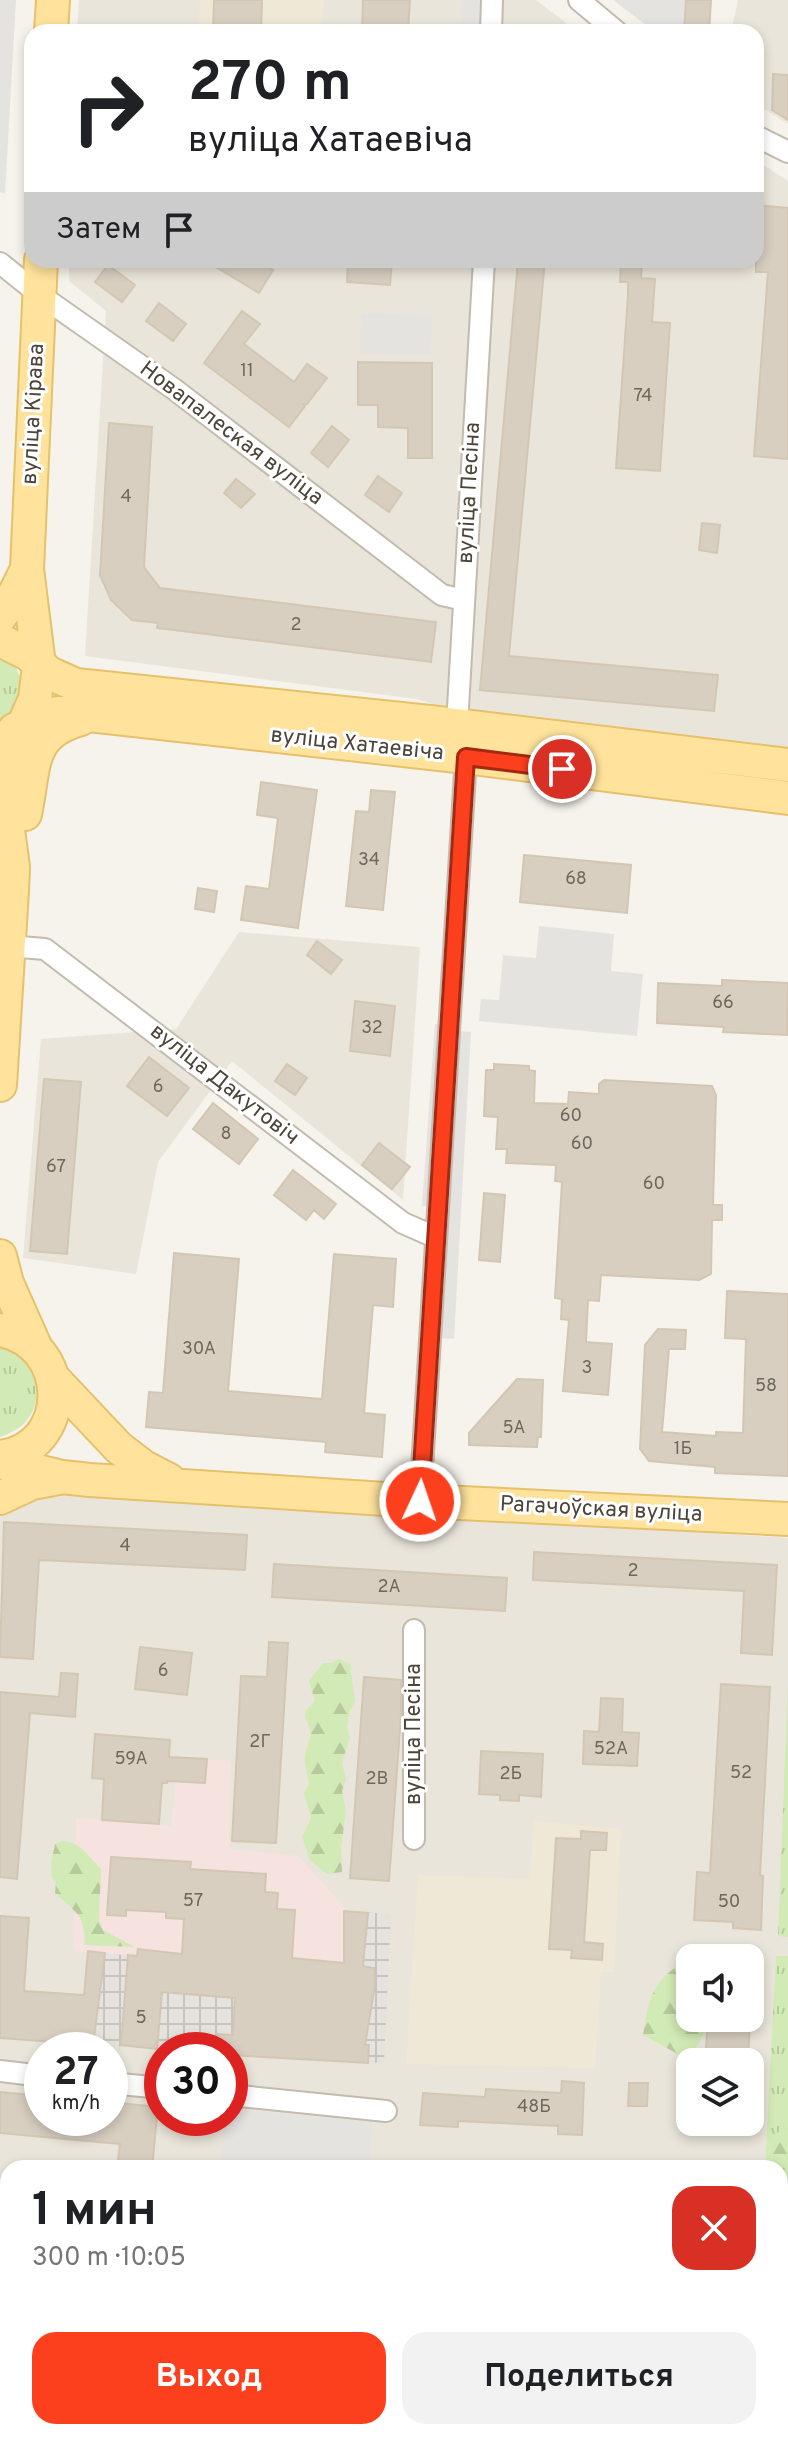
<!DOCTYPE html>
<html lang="ru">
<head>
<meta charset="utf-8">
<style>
  :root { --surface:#fff; --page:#f2f2f2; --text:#202124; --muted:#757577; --accent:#fc3f1d }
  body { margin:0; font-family:Overpass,sans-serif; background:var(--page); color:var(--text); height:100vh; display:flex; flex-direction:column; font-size:30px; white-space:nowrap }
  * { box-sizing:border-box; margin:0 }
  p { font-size:26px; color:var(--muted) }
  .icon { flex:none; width:44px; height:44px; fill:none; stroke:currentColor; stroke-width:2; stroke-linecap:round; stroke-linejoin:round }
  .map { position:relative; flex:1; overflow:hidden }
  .sheet { position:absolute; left:0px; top:2160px; width:788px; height:280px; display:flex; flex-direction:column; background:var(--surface); border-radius:24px 24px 0 0; box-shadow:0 4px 12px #0003 }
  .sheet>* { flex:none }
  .guide { position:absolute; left:24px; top:24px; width:740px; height:244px; border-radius:24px; box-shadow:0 4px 12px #0003; background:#fff; color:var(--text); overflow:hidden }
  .buttons { position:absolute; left:676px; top:1944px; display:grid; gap:16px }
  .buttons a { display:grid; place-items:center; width:88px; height:88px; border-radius:16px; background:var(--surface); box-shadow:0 4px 12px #0003; font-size:40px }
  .speed { position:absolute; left:24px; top:2032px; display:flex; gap:16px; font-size:40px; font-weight:700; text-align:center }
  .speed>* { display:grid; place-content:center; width:104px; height:104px; border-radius:50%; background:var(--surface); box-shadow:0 4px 12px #0003; line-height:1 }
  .speed small { font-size:20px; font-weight:400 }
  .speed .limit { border:12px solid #d22; background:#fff; color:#111 }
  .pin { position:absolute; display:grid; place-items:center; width:68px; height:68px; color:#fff; margin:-34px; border:4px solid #fff; border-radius:50%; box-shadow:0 2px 8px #0007 }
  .me { position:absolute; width:88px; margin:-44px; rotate:3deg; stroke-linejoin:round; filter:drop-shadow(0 0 6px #0008) }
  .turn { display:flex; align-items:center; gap:28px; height:168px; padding:0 32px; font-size:36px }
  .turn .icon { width:104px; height:104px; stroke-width:2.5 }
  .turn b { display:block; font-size:56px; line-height:68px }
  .then { display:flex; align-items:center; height:76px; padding:0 32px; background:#0003; gap:16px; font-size:30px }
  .round { display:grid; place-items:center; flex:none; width:84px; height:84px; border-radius:24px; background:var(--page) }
  .overview { display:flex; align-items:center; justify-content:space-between; height:136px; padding:0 32px }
  h1 { font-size:48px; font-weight:700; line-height:60px }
  .primary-button { display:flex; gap:16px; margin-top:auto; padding:16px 32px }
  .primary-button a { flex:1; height:92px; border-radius:24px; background:var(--accent); color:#fff; font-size:32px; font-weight:700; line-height:92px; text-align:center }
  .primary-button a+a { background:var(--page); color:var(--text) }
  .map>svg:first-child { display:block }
  .residential { fill:#eae5da; fill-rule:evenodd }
  .industrial { fill:url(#industrial-grid) }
  .education { fill:#efe8d6 }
  .medical { fill:#f6e3e0 }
  .grass { fill:url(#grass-tufts) }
  .forest { fill:url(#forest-firs) }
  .parking { fill:#e5e3e0 }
  .building { fill:#d8cfc1; stroke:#d3c7b4; stroke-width:2 }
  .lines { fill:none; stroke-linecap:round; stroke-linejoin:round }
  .minor-casing { stroke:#c2bbae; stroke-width:24 }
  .primary-casing { stroke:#e6c16a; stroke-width:36 }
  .minor { stroke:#fff; stroke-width:20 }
  .primary { stroke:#ffe39c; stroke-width:32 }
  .route-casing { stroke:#a42913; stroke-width:20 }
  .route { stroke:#fc3f1d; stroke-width:14 }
  .labels { text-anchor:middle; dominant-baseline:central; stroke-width:6; stroke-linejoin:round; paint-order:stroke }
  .number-label { font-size:18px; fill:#6e675b }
  .street-label { font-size:22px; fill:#4b4439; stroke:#fff }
</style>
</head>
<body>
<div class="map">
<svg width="788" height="2440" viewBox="0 0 788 2440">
  <defs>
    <pattern id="industrial-grid" width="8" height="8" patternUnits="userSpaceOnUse" patternTransform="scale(2)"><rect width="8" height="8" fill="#e6e2dd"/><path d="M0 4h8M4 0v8" fill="none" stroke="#c7c3be"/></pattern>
    <pattern id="grass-tufts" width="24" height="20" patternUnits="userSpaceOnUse" patternTransform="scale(2)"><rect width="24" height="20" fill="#d2eab5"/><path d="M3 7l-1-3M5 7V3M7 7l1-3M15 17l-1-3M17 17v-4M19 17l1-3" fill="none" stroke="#b6ca9c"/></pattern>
    <pattern id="forest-firs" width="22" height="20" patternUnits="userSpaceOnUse" patternTransform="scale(2)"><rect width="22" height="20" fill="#d2eab5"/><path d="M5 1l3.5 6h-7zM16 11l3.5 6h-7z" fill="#b6ca9c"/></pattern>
  </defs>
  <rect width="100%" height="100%" fill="#f6f3ec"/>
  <path class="residential" d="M79 0H536L578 32H77Z
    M738 0H788V124L756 104V32H731Z
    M756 160 788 181V751L485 720 417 699 85 656 106 311 69 281V260H756Z
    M239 932 420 947 403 1200 232 1061 158 1162 136 1274 23 1258 41 1039 176 1029Z
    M0 1487 788 1538V2440H0ZM690 1958H750V2018H690ZM42 2050H110V2118H42ZM162 2050H230V2118H162ZM690 2062H750V2122H690ZM8 2168H780V2432H8Z"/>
  <path class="industrial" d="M344 1911 391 1914 384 2063 230 2055V2050H172L81 2044 88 1951 137 1956 138 1949 344 1963Z"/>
  <path class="education" d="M200 0H324L322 32H199Z
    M534 1821 621 1829 614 1972H601L595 2068 406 2064 418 1875 530 1879Z"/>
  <path class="medical" d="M178 1758 230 1761 229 1849 298 1856 344 1907V1963L240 1959 138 1949 137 1956 74 1951 76 1818 171 1826Z"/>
  <path class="grass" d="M0 656 16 667 23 685 14 711 0 719Z
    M0 1348C32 1355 48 1394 27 1420 20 1429 10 1433 0 1437Z
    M788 1684V1937L778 1936Z
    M776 1956H788V2260L785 2327 780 2326V2168H765Z"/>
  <path class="forest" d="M339 1659 350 1664 355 1701 349 1713 347 1728 350 1737 342 1763 346 1779 342 1791 346 1810 341 1849 342 1872 327 1874 310 1860 302 1837 311 1818 304 1793 309 1784C308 1775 304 1765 305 1757 307 1738 317 1738 305 1718L306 1710 315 1701 309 1681 323 1663H332Z
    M62 1841C80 1841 89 1857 101 1869L99 1920 103 1930 135 1947 84 1945C87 1915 73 1910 55 1893L56 1881 52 1878 51 1863 55 1844Z
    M680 1964 690 1969V2018H697L707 2029 695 2049 683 2057 643 2035C649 2000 650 1985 680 1964Z
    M783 2128 788 2130 787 2154 780 2173 785 2193 780 2257V2168H774L772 2156 775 2135Z
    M8 2411V2432H94L108 2440 130 2437 144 2432H385L386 2440H6L5 2422Z
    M572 2432H663L661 2440H572Z"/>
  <path class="parking" d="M0 0H16L5 194 0 192Z
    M462 0H485L484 32H460Z
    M613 0H686L684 32H655Z
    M361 314 432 316 431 355 360 353Z
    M539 926 614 934 611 971 643 974 637 1036 479 1021 481 999 499 1000 503 955 536 958Z
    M435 1024 446 1025 433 1207 422 1206Z
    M455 1031 471 1032 454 1339 439 1338Z
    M230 2109 372 2122 370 2168H221L225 2118H230Z"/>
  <path class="building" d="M214 0H262L261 32H213Z
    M363 0H410L408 32H362Z
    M686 0H711L709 32H684Z
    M773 74 788 75V120L772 110Z
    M756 205 788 208V459L754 456 768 272H756Z
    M204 260H256L273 270 259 293Z
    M348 260H392L390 285 347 282Z
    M518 260H545L509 656 718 675 714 711 480 690Z
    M621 260H642L641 278 655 279 652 322 670 323 660 471 616 468 628 296V282H620Z
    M108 265 135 285 122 302 95 282Z
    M159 303 186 324 173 341 146 321Z
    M242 311 260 324 244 344 294 382 307 364 327 378 307 404H303L305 406 289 427 204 363Z
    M358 362 432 363V458H408V428L378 427V405H358Z
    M109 423 152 427 144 567 160 588 436 622 431 662 157 628 158 623 132 620 111 600 100 575Z
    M332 426 349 440 328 467 311 453Z
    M378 476 402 493 389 512 365 495Z
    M236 479 255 494 241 508 224 493Z
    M702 523 720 525 717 553 699 550Z
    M261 782 317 790 298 928 241 920 246 886 269 889 278 818 257 815Z
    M371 790 395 792 383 910 346 906 356 811 369 812Z
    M524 855 631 865 627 913 520 902Z
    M198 888 217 891 214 912 195 909Z
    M317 941 342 960 331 974 307 955Z
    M722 980 788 983 787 1035 723 1032 724 1027 657 1023 658 983 722 986Z
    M355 1001 395 1006 390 1056 350 1051Z
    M149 1057 189 1088 167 1116 127 1086Z
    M287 1064 307 1078 295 1095 275 1081Z
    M494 1064 529 1066V1070L535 1071 534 1103 568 1104 569 1092 599 1094V1084L604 1080 712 1086 716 1095 713 1205H722V1220H712L711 1274 699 1280 601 1275 599 1301 588 1300 586 1342 612 1344 608 1395 563 1391 569 1320 561 1319 562 1299 555 1298 562 1182 555 1181 556 1165 506 1163 507 1149H496L498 1117 484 1116 486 1070H494Z
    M44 1079 81 1082 67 1254 30 1251Z
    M213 1103 258 1139 239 1164 193 1129Z
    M379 1143 410 1167 392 1189 362 1165Z
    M293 1170 336 1204 324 1219 314 1210 306 1220 274 1195Z
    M484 1193 505 1195 500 1262 479 1260Z
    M174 1253 239 1259 228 1391 322 1399 334 1254 396 1259 393 1307 373 1305 364 1413 385 1415 382 1457 325 1452 326 1442 146 1427 149 1392 163 1393Z
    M727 1291 788 1294V1476L715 1473V1467L649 1461 640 1449 645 1345 658 1329 686 1330 685 1349H669L662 1432 716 1436V1432L743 1433 746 1339 725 1338Z
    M517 1379 543 1380 541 1437H538L537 1447 469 1445V1433Z
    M4 1522 247 1535 245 1570 39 1560 33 1659 0 1657Z
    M534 1552 777 1565 772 1655 741 1653 744 1591 533 1580Z
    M274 1564 507 1578 505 1611 272 1597Z
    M269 1642 288 1643 276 1843 232 1841 241 1676 267 1677Z
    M140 1647 192 1653 187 1695 135 1689Z
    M61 1673 78 1674 75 1717 30 1713 17 1879 0 1877V1692L59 1697Z
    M364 1677 401 1680V1714L389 1881 350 1878Z
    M721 1684 770 1687 760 1875 763 1876 761 1930 733 1928V1922L694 1920 697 1872 710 1873Z
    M601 1698 623 1699 622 1732 639 1733 637 1766 583 1764 584 1731 599 1732Z
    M95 1734 170 1740 169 1757 207 1759 205 1783 167 1781V1783H162L159 1824 102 1820 104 1779 92 1778Z
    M481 1751 543 1754 541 1797 519 1795V1801L500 1800V1795L479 1794Z
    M581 1831 607 1833 606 1850H590L584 1942 603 1944 602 1960 571 1958 572 1950 549 1949 556 1838 581 1839Z
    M111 1857 191 1862 190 1869 266 1874 265 1892 278 1893 277 1909 295 1910 292 1958 344 1963V1911L368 1913 363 1966 374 1968 375 1985 365 2045H369L368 2063 230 2055V2050H216L217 2034 233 2035 235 1998 162 1992 157 2049 121 2045 128 1955 137 1956 138 1949 182 1954 184 1919 166 1918V1912L126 1910V1916L107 1915Z
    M0 1916 29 1918 24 1991 84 1995 88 1951 105 1953 93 2045 0 2038Z
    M708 2018H750L748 2062H705Z
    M562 2081 584 2083 582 2135 558 2134V2126L458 2121V2127L420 2125 423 2093 485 2097 486 2089 561 2093Z
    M629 2083H648L647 2106H628Z
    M0 2092 42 2096V2118H110V2102L158 2107 152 2168H117L120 2144 0 2133Z"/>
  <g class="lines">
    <defs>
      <path id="minor" d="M579 0 617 32
        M491 32 492 0
        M756 136 788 152
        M0 263 40 295 174 389 442 595 464 600
        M457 725 484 260
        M8 946 45 949 403 1223 435 1237
        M420 1501 466 757
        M414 1839V1630
        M0 2071 42 2076
        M110 2083 162 2088
        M230 2095 386 2111"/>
      <path id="primary" d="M51 32 53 0
        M0 617 11 601 27 569
        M0 640 28 654 49 673 76 685 430 722 788 765
        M14 730C33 720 48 711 71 713L466 757 788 798
        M25 814C35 769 27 733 81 719
        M0 1085 12 891 13 867 8 830 12 763 15 744 35 699 39 665 27 569 41 260
        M0 1256 7 1283 35 1346
        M0 1330C72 1343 73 1448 0 1457
        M53 1378 119 1448 144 1467 169 1480
        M0 1462 62 1477 90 1480 400 1500 788 1519
        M0 1498 32 1483 59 1478"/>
    </defs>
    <use href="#minor" class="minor-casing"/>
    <use href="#primary" class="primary-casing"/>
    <use href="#minor" class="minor"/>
    <use href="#primary" class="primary"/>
  </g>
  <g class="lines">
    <defs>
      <path id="route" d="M420 1501 466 757 562 769"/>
    </defs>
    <use href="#route" class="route-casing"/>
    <use href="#route" class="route"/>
  </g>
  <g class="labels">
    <g class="number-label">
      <text x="247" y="371">11</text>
      <text x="643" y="396">74</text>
      <text x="126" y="497">4</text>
      <text x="296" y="625">2</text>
      <text x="369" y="860">34</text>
      <text x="576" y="879">68</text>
      <text x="723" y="1003">66</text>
      <text x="372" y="1028">32</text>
      <text x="158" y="1087">6</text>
      <text x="571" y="1116">60</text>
      <text x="226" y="1134">8</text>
      <text x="582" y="1144">60</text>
      <text x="56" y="1167">67</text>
      <text x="654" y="1184">60</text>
      <text x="199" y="1349">30А</text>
      <text x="587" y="1368">3</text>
      <text x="766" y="1386">58</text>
      <text x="514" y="1428">5А</text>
      <text x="683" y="1449">1Б</text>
      <text x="125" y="1546">4</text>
      <text x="633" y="1571">2</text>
      <text x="389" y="1587">2А</text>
      <text x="163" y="1671">6</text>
      <text x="260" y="1742">2Г</text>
      <text x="611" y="1749">52А</text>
      <text x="131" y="1759">59А</text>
      <text x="741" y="1773">52</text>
      <text x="511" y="1774">2Б</text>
      <text x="377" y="1779">2В</text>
      <text x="193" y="1901">57</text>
      <text x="729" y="1902">50</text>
      <text x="141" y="2018">5</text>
      <text x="534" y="2107">48Б</text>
    </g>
    <g class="street-label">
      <text transform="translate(34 414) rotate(-87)">вуліца Кірава</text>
      <text transform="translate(231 434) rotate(37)">Новапалеская вуліца</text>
      <text transform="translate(470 493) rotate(-87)">вуліца Песіна</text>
      <text transform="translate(357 745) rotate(6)">вуліца Хатаевіча</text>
      <text transform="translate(224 1085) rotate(38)">вуліца Дакутовіч</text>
      <text transform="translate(601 1510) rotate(3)">Рагачоўская вуліца</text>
      <text transform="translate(414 1734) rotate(-90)">вуліца Песіна</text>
    </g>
  </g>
</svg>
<div class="buttons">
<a><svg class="icon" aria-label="sound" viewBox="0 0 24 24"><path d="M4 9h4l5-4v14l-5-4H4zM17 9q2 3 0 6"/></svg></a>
<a><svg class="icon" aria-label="layers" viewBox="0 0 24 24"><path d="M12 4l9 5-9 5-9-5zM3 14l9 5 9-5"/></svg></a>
</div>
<div class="speed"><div>27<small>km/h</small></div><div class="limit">30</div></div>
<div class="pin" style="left:562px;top:769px;background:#d93025"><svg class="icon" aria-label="arrive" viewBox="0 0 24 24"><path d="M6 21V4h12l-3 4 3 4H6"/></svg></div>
<svg class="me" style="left:420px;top:1501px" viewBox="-20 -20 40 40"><circle r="17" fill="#fc3f1d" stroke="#fff" stroke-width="3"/><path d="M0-11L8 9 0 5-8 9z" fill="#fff"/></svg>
<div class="guide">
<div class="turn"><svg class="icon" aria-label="right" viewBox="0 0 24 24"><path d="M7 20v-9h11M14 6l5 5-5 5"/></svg><div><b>270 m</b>вуліца Хатаевіча</div></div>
<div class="then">Затем<svg class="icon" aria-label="arrive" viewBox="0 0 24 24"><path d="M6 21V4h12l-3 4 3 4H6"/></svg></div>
</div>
<section class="sheet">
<div class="overview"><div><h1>1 мин</h1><p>300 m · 10:05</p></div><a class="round" style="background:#d93025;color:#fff"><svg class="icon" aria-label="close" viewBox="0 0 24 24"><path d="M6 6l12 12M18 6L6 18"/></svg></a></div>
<div class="primary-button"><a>Выход</a><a>Поделиться</a></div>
</section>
</div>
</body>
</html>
